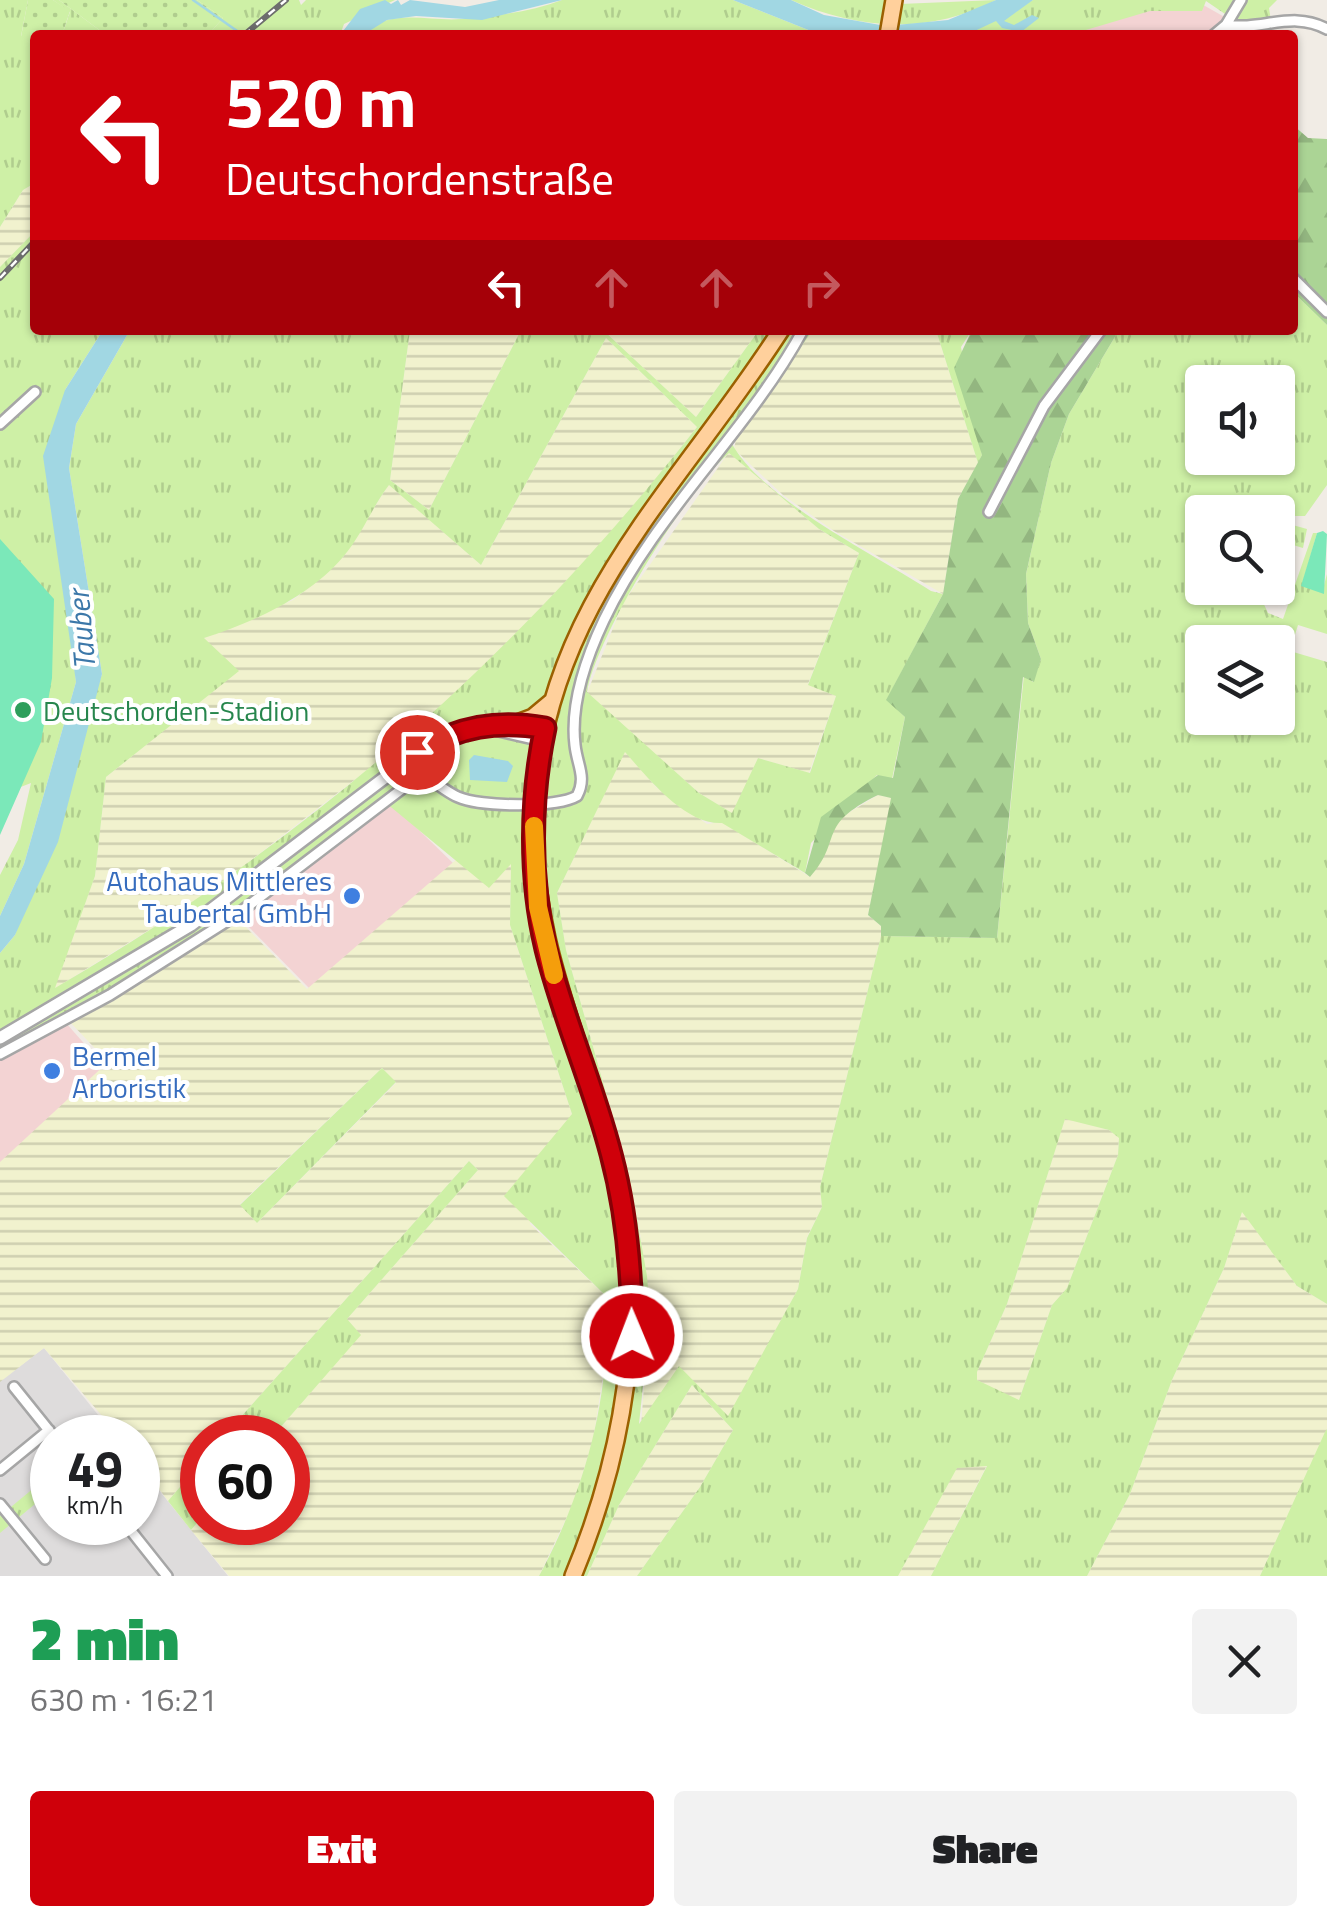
<!DOCTYPE html>
<html lang="en">
<head>
<meta charset="utf-8">
<style>
  :root { --surface:#fff; --page:#f2f2f2; --text:#202124; --muted:#757577; --accent:#cf000a }
  body { margin:0; font-family:"Titillium Web",sans-serif; background:var(--page); color:var(--text); height:100vh; display:flex; flex-direction:column; font-size:38px; white-space:nowrap }
  * { box-sizing:border-box; margin:0 }
  p { font-size:32px; color:var(--muted) }
  .icon { flex:none; width:55px; height:55px; fill:none; stroke:currentColor; stroke-width:2; stroke-linecap:round; stroke-linejoin:round }
  .map { position:relative; height:1576px; overflow:hidden }
  .side { display:flex; flex-direction:column; background:var(--surface); flex:1 }
  .side>* { flex:none }
  .hud { position:absolute; left:30px; top:30px; width:1268px; height:305px; border-radius:10px; box-shadow:0 2px 8px #0004; background:#cf000a; color:#fff; overflow:hidden }
  .controls { position:absolute; left:1185px; top:365px; display:grid; gap:20px }
  .controls a { display:grid; place-items:center; width:110px; height:110px; border-radius:10px; background:var(--surface); box-shadow:0 2px 8px #0004; font-size:50px }
  .speed { position:absolute; left:30px; top:1415px; display:flex; gap:20px; font-size:50px; font-weight:700; text-align:center }
  .speed>* { display:grid; place-content:center; width:130px; height:130px; border-radius:50%; background:var(--surface); box-shadow:0 2px 8px #0004; line-height:1 }
  .speed small { font-size:25px; font-weight:400 }
  .speed .limit { border:15px solid #d22; background:#fff; color:#111 }
  .pin { position:absolute; display:grid; place-items:center; width:85px; height:85px; color:#fff; margin:-42px; border:5px solid #fff; border-radius:50%; box-shadow:0 2px 10px #0007 }
  .me { position:absolute; width:110px; margin:-55px; rotate:359deg; stroke-linejoin:round; filter:drop-shadow(0 0 8px #0008) }
  .turn { display:flex; align-items:center; gap:35px; height:210px; padding:0 30px; font-size:45px }
  .turn .icon { width:130px; height:130px; stroke-width:2.5 }
  .turn b { display:block; font-size:70px; line-height:85px }
  .lanes { display:flex; align-items:center; height:95px; padding:0 30px; background:#0003; justify-content:center; gap:50px; direction:ltr }
  .lanes .off { opacity:.35 }
  .round { display:grid; place-items:center; flex:none; width:105px; height:105px; border-radius:10px; background:var(--page) }
  .headline { display:flex; align-items:center; justify-content:space-between; height:170px; padding:0 30px }
  h1 { font-size:60px; font-weight:800; line-height:75px; color:#1e9e55 }
  .cta { display:flex; gap:20px; margin-top:auto; padding:20px 30px }
  .cta a { flex:1; height:115px; border-radius:10px; background:var(--accent); color:#fff; font-size:40px; font-weight:800; line-height:115px; text-align:center }
  .cta a+a { background:var(--page); color:var(--text) }
  .map>svg:first-child { display:block }
  .residential { fill:#dedcdc }
  .commercial { fill:#f3d3d3 }
  .farmland { fill:url(#farmland-rules); fill-rule:evenodd }
  .grass { fill:url(#grass-tufts); fill-rule:evenodd }
  .forest { fill:url(#forest-firs) }
  .garden { fill:url(#garden-dots) }
  .pitch { fill:#7be8b9 }
  .water { fill:#a1d7e3 }
  .lines { fill:none; stroke-linecap:round; stroke-linejoin:round }
  .stream { stroke:#a1d7e3; stroke-width:2.5 }
  .minor-casing { stroke:#a6a6a6; stroke-width:14 }
  .tertiary-casing { stroke:#a6a6a6; stroke-width:16 }
  .primary-casing { stroke:#9b6000; stroke-width:20 }
  .minor { stroke:#fff; stroke-width:9 }
  .tertiary { stroke:#fff; stroke-width:11 }
  .primary { stroke:#ffd09c; stroke-width:15 }
  .rail-casing { stroke:#6d6d6d; stroke-width:6 }
  .rail { stroke:#fff; stroke-width:2.5; stroke-dasharray:8; stroke-linecap:butt }
  .primary-bridge-casing { stroke:#9b6000; stroke-width:20; stroke-linecap:butt }
  .primary-bridge { stroke:#ffd09c; stroke-width:15 }
  .route-casing { stroke:#870006; stroke-width:25 }
  .route { stroke:#cf000a; stroke-width:18 }
  .slow { stroke:#f59e0b; stroke-width:18 }
  .leisure-dot { fill:#2e9e5b; stroke:#fff; stroke-width:4 }
  .shop-dot { fill:#3f7fe0; stroke:#fff; stroke-width:4 }
  .labels { text-anchor:middle; dominant-baseline:central; stroke-width:8; stroke-linejoin:round; paint-order:stroke }
  .leisure-label { font-size:28px; fill:#27864d; stroke:#fff; text-anchor:start }
  .shop-label { font-size:28px; fill:#366cbe; stroke:#fff; text-anchor:end }
  .water-label { font-size:30px; font-style:italic; fill:#3c78a9; stroke:#fff }
</style>
</head>
<body>
<div class="map">
<svg width="1327" height="1576" viewBox="0 0 1327 1576">
  <defs>
    <pattern id="farmland-rules" width="6" height="5" patternUnits="userSpaceOnUse" patternTransform="scale(2.5)"><rect width="6" height="5" fill="#f1f2ce"/><path d="M0 2.5h6" fill="none" stroke="#cecfb0"/></pattern>
    <pattern id="grass-tufts" width="24" height="20" patternUnits="userSpaceOnUse" patternTransform="scale(2.5)"><rect width="24" height="20" fill="#cef0a6"/><path d="M3 7l-1-3M5 7V3M7 7l1-3M15 17l-1-3M17 17v-4M19 17l1-3" fill="none" stroke="#b0cd8e"/></pattern>
    <pattern id="forest-firs" width="22" height="20" patternUnits="userSpaceOnUse" patternTransform="scale(2.5)"><rect width="22" height="20" fill="#abd495"/><path d="M5 1l3.5 6h-7zM16 11l3.5 6h-7z" fill="#93b680"/></pattern>
    <pattern id="garden-dots" width="8" height="8" patternUnits="userSpaceOnUse" patternTransform="scale(2.5)"><rect width="8" height="8" fill="#cef0a6"/><path d="M2 2h.1M6 6h.1" fill="none" stroke="#b0cd8e" stroke-width="1.8" stroke-linecap="round"/></pattern>
  </defs>
  <rect width="100%" height="100%" fill="#f1ece5"/>
  <path class="residential" d="M44 1348 116 1437 52 1438V1522H138V1464L228 1576H0V1381Z"/>
  <path class="commercial" d="M1198 2 1228 19 1203 35H1059L1123 14Z
    M390 802 454 864 309 988 240 918Z
    M66 1023 104 1066 0 1165V1056Z"/>
  <path class="farmland" d="M35 183V231L0 267V227L23 190Z
    M410 330H521L429 510 390 480Z
    M603 330H759L696 417Z
    M813 330H936L978 463 958 499 943 594 834 531 783 495 734 449 737 435Z
    M606 338 697 427 622 522 484 668 411 736 210 892 54 989 95 876 106 777 238 671 203 638 293 600 318 580 343 557 389 484 481 565Z
    M729 452 819 529 859 553 808 684 836 696 809 773 758 758 733 814 699 793 587 693 623 603Z
    M625 751 656 787 707 824 722 822 810 877 840 818 878 795 892 798 868 915 881 926V936L820 1187 822 1207 807 1237 798 1289 728 1417 679 1367 641 1426 647 1347 641 1239 630 1179 566 950 557 893Z
    M458 858 511 862 510 925 572 1114 530 1224 605 1295 609 1339 593 1440 573 1504 539 1576H229L191 1530 202 1517V1522H288V1438L272 1437 360 1335 346 1320 478 1170 469 1161 223 1437 202 1438V1461L168 1501 138 1461V1438L120 1437 44 1348 0 1382V1162L108 1062 67 1019 235 916 307 989ZM382 1068 396 1083 257 1223 240 1204Z
    M1065 1118 1109 1130 1119 1137 1118 1155 1067 1288 1052 1305 1019 1400 1010 1399 977 1380V1372L1007 1304Z
    M1242 1211 1297 1286 1327 1304V1429L1260 1576H1087L1130 1494 1172 1380 1224 1268Z
    M692 1385 733 1430 700 1487 637 1576H587L619 1505Z
    M987 1465 931 1576H898L957 1467Z"/>
  <path class="grass" d="M0 0H28L21 36 35 47V183L23 190 0 227Z
    M53 0H59L106 35H62L70 12Z
    M197 0H299L301 5 306 0H395L344 24 340 35H208L223 18Z
    M562 0H733L821 35H363C387 7 430 22 461 19 495 16 530 12 562 0Z
    M791 0H889L900 4 996 0C930 35 858 30 791 0Z
    M1033 0H1277L1269 8 1271 21 1226 25 1228 16 1206 1 1202 11H1150L1069 35H966Z
    M35 231V330H103L65 390 67 598 76 682 24 864 0 916V875L18 840 31 783 0 795V267Z
    M1293 292 1327 325V485L1305 516H1289V524L1307 529 1303 548 1283 542 1287 525 1278 539V512H1202V588H1264L1262 600 1268 613 1283 619 1313 533H1317L1302 585H1324L1327 574V634L1298 625 1290 651 1327 662V1304L1297 1286 1242 1212 1224 1268 1172 1380 1130 1494 1087 1576H931L987 1466 957 1468 898 1576H637L700 1487 733 1430 692 1385 619 1505 587 1576H539C585 1491 613 1392 605 1295L504 1196 572 1114 510 925 511 864 489 888 386 803 235 916 110 995 0 1054V953L15 935 102 674 69 468 76 424 130 330H410L390 480 429 510 521 330H603L696 417 759 330H813L732 444C764 501 876 555 931 591L943 594 887 699 905 717 892 779 877 775 811 843 805 873 722 823C685 825 648 778 625 752L557 893 566 950 630 1179 647 1276 652 1341 647 1347 639 1424 679 1366 728 1416 798 1289 807 1238 822 1207 820 1187 881 936 997 938 1024 675 1033 682 1041 659 1028 623 1026 574 1051 463 1069 414 1119 330H1292ZM606 338 697 427C516 658 309 840 55 988L95 876 106 777 239 671 204 638C254 622 309 597 343 557 362 535 372 507 389 485L481 565ZM1202 382H1278V458H1202ZM729 453 819 529 859 553 808 685 836 696 810 773 758 758 732 813 699 793 587 692C597 635 685 492 729 453ZM1202 642H1278V718H1202ZM1065 1119 1109 1130 1119 1138 1118 1155 1067 1288 1052 1305 1019 1400 977 1380V1372L1007 1304Z
    M936 330H972L961 347 982 455 978 463Z
    M382 1068 396 1082 257 1223 240 1205Z
    M469 1161 478 1170 347 1319 361 1335 272 1437H223Z
    M1327 1429V1576H1260L1325 1432Z
    M202 1461V1517L191 1530 168 1501Z
    M52 1473V1490L0 1533V1516Z"/>
  <path class="forest" d="M1293 125 1308 138 1327 139V325L1293 292Z
    M972 330H1119L1069 414 1051 463 1026 574 1028 623 1041 659 1034 682 1023 677 997 938 881 936V926L868 915 891 798 878 795C815 826 844 839 810 877L805 873 821 817 878 775 893 778 905 717 886 700 943 594 958 499 982 455 954 368Z"/>
  <path class="garden" d="M28 0H53L70 11 62 35H35V47L21 37Z
    M59 0H197L223 18 208 35H106Z"/>
  <path class="pitch" d="M1323 531 1327 534 1324 594 1301 586 1317 533Z
    M0 539 54 599 52 678 41 742 0 835Z"/>
  <path class="water" d="M385 0 391 4 398 0 401 5 410 0 465 7 499 0H562L482 20 416 16 387 20 363 35H340L360 9Z
    M733 0H791L824 15 886 26 948 20 996 0H1033L1004 21 1014 25 1032 15 1039 18 1021 32 1002 28 996 21 966 35H821Z
    M103 330H130L76 424 69 468 102 674 58 842 15 935 0 953V916L24 864 76 682 43 456 65 390Z
    M474 755 508 761 513 766 507 782 470 780 469 760Z"/>
  <g class="lines">
    <path class="stream" d="M193 0 240 33"/>
    <defs>
      <path id="minor" d="M1226 25C1262 31 1292 10 1327 29
        M1214 35 1226 25 1241 0
        M1292 277 1327 312
        M0 424 35 392
        M989 512 1044 406 1101 330
        M0 1054 110 995 235 916 415 779C435 778 442 790 458 797 480 807 557 808 577 796 587 777 577 765 575 745 570 704 587 656 604 620 655 513 747 433 803 330
        M14 1387 55 1438
        M0 1470 49 1430
        M0 1504 45 1559
        M124 1522 167 1576"/>
      <path id="tertiary" d="M482 726 542 740
        M0 1038 191 925 429 744 494 722 545 728"/>
      <path id="primary" d="M888 35 894 0
        M517 723 533 717 551 702
        M535 798C549 600 681 486 781 330
        M534 813C531 942 579 1032 611 1152 649 1297 630 1439 573 1576"/>
    </defs>
    <use href="#minor" class="minor-casing"/>
    <use href="#tertiary" class="tertiary-casing"/>
    <use href="#primary" class="primary-casing"/>
    <use href="#minor" class="minor"/>
    <use href="#tertiary" class="tertiary"/>
    <use href="#primary" class="primary"/>
    <defs>
      <path id="rail" d="M244 35 286 0
        M0 278 35 241"/>
    </defs>
    <use href="#rail" class="rail-casing"/>
    <use href="#rail" class="rail"/>
    <defs>
      <path id="primary-bridge" d="M534 813 535 798"/>
    </defs>
    <use href="#primary-bridge" class="primary-bridge-casing"/>
    <use href="#primary-bridge" class="primary-bridge"/>
  </g>
  <g class="lines">
    <defs>
      <path id="route" d="M417 752C458 726 498 720 545 728 530 799 529 878 546 949 563 1018 593 1084 611 1154 627 1214 632 1274 632 1336"/>
    </defs>
    <use href="#route" class="route-casing"/>
    <use href="#route" class="route"/>
    <path class="slow" d="M534 826 538 907 554 975"/>
  </g>
  <circle class="leisure-dot" cx="23" cy="710" r="10"/>
  <g class="shop-dot">
    <circle cx="352" cy="896" r="10"/>
    <circle cx="52" cy="1071" r="10"/>
  </g>
  <g class="labels">
    <g class="leisure-label">
      <text x="43" y="710">Deutschorden-Stadion</text>
    </g>
    <g class="shop-label">
      <text x="332" y="880">Autohaus Mittleres<tspan x="332" dy="32">Taubertal GmbH</tspan></text>
      <text x="72" y="1055" text-anchor="start">Bermel<tspan x="72" dy="32">Arboristik</tspan></text>
    </g>
    <g class="water-label">
      <text transform="translate(81 630) rotate(-95)">Tauber</text>
    </g>
  </g>
</svg>
<div class="controls">
<a><svg class="icon" aria-label="sound" viewBox="0 0 24 24"><path d="M4 9h4l5-4v14l-5-4H4zM17 9q2 3 0 6"/></svg></a>
<a><svg class="icon" aria-label="search" viewBox="0 0 24 24"><circle cx="10" cy="10" r="6"/><path d="M15 15l6 6"/></svg></a>
<a><svg class="icon" aria-label="layers" viewBox="0 0 24 24"><path d="M12 4l9 5-9 5-9-5zM3 14l9 5 9-5"/></svg></a>
</div>
<div class="speed"><div>49<small>km/h</small></div><div class="limit">60</div></div>
<div class="pin" style="left:417px;top:752px;background:#d93025"><svg class="icon" aria-label="arrive" viewBox="0 0 24 24"><path d="M6 21V4h12l-3 4 3 4H6"/></svg></div>
<svg class="me" style="left:632px;top:1336px" viewBox="-20 -20 40 40"><circle r="17" fill="#cf000a" stroke="#fff" stroke-width="3"/><path d="M0-11L8 9 0 5-8 9z" fill="#fff"/></svg>
<div class="hud">
<div class="turn"><svg class="icon" aria-label="left" viewBox="0 0 24 24"><path d="M17 20v-9H6M10 6l-5 5 5 5"/></svg><div><b>520 m</b>Deutschordenstraße</div></div>
<div class="lanes"><svg class="icon" aria-label="left" viewBox="0 0 24 24"><path d="M17 20v-9H6M10 6l-5 5 5 5"/></svg><svg class="icon off" aria-label="ahead" viewBox="0 0 24 24"><path d="M12 20V5M6 11l6-6 6 6"/></svg><svg class="icon off" aria-label="ahead" viewBox="0 0 24 24"><path d="M12 20V5M6 11l6-6 6 6"/></svg><svg class="icon off" aria-label="right" viewBox="0 0 24 24"><path d="M7 20v-9h11M14 6l5 5-5 5"/></svg></div>
</div>
</div>
<section class="side">
<div class="headline"><div><h1>2 min</h1><p>630 m · 16:21</p></div><a class="round"><svg class="icon" aria-label="close" viewBox="0 0 24 24"><path d="M6 6l12 12M18 6L6 18"/></svg></a></div>
<div class="cta"><a>Exit</a><a>Share</a></div>
</section>
</body>
</html>
